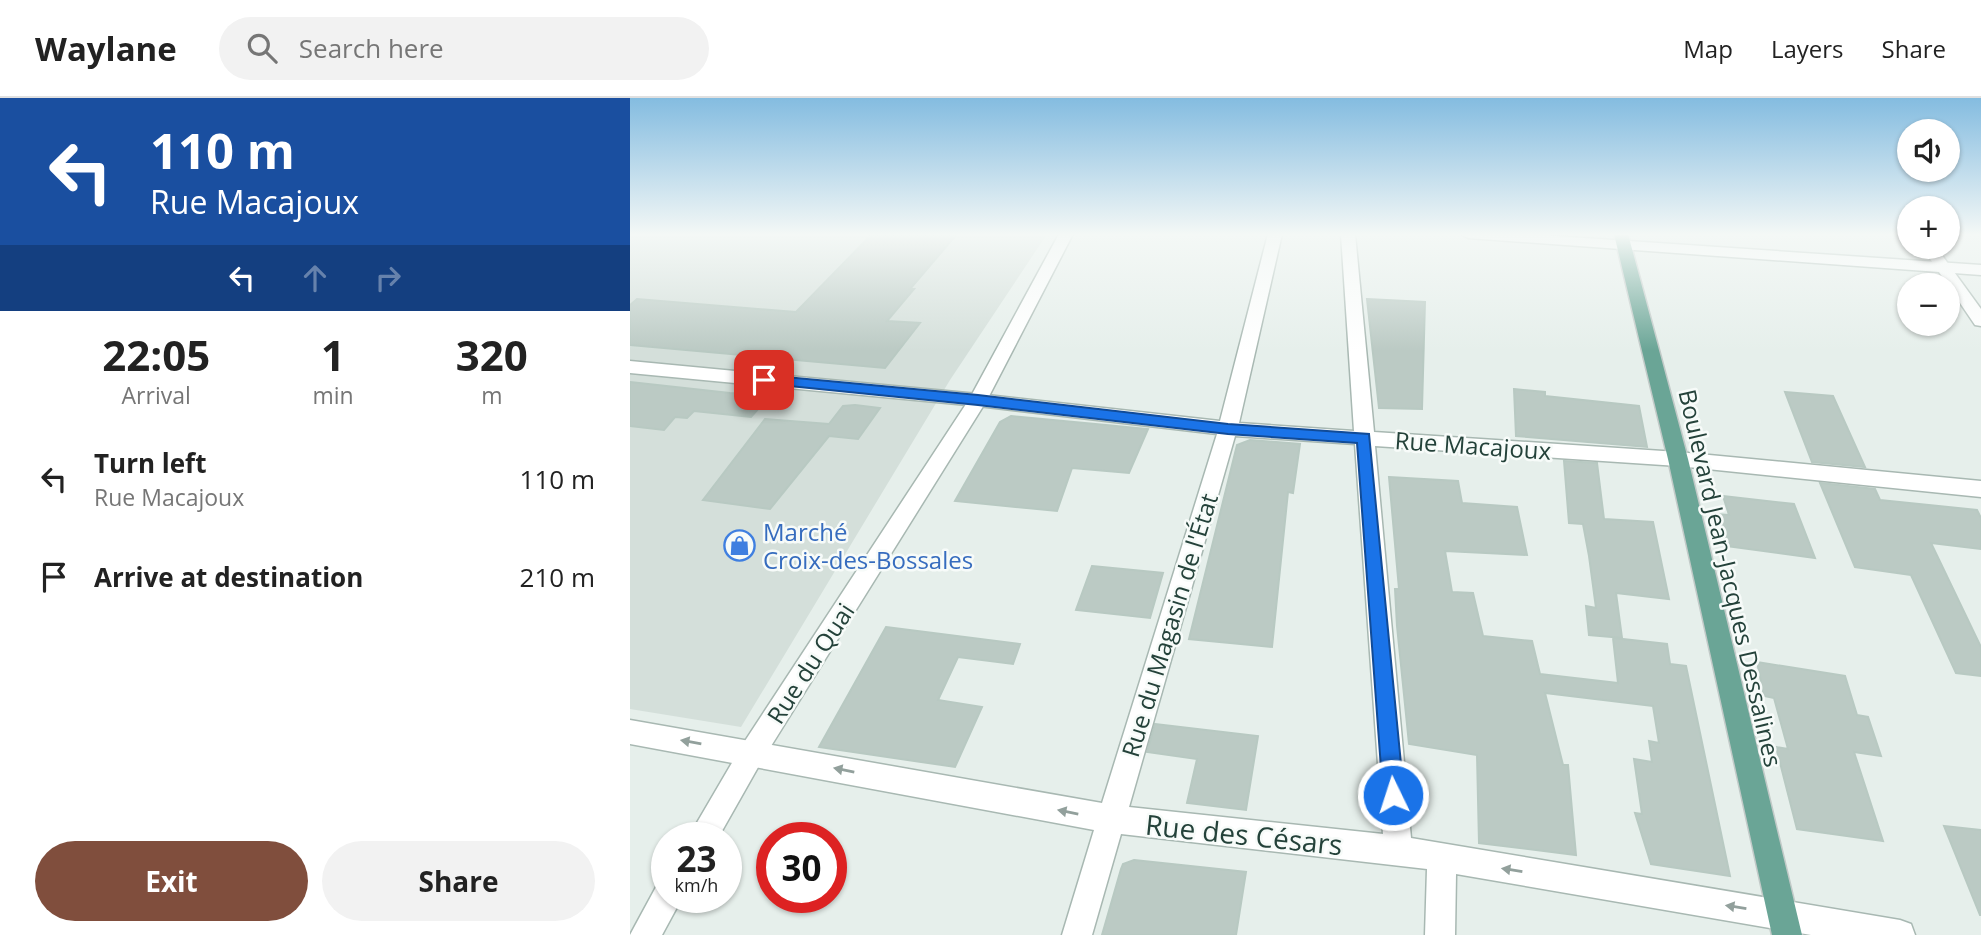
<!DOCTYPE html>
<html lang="en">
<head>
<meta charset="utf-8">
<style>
  :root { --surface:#fff; --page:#f2f2f2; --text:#222; --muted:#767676; --line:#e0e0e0; --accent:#804e3d }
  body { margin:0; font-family:"Open Sans",sans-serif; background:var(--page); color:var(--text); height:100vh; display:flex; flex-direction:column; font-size:26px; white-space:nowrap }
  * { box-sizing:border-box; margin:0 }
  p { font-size:23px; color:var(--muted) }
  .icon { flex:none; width:38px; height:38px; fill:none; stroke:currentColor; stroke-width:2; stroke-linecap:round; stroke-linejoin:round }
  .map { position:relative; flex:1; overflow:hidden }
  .side { display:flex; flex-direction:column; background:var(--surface); width:630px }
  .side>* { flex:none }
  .hud { background:#1a4fa0; color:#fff; overflow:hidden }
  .fabs { position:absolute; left:1267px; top:21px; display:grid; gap:14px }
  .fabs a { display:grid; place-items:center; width:63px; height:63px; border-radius:50%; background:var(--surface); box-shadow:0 2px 5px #0004; font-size:35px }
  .speed { position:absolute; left:21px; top:724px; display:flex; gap:14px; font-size:35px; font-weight:700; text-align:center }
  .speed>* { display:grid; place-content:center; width:91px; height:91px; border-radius:50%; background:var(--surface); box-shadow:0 2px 5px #0004; line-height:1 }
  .speed small { font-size:18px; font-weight:400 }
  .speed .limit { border:10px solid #d22; background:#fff; color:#111 }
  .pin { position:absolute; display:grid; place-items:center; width:60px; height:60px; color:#fff; margin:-30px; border-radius:14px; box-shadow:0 4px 10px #0006 }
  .me { position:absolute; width:77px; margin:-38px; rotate:356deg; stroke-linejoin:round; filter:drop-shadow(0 0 5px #0008) }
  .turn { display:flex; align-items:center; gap:24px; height:147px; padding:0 35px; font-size:32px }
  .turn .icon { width:91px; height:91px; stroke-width:2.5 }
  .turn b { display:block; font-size:49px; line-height:60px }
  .lanes { display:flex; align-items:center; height:66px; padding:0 35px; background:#0003; justify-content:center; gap:35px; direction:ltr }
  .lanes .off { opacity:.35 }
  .eta { display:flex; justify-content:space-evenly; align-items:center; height:119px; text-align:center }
  .eta b { font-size:42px; font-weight:700; line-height:49px }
  .action { display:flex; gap:14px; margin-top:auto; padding:14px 35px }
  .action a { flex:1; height:80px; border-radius:42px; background:var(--accent); color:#fff; font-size:28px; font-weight:700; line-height:80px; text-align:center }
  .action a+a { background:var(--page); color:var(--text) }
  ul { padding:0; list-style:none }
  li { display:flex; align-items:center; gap:21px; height:98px; padding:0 35px }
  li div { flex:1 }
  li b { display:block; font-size:26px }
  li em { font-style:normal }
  header { display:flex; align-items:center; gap:42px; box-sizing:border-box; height:98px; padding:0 35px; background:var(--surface); border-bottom:2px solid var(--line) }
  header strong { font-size:33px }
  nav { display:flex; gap:38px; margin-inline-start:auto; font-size:24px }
  .search { width:490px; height:63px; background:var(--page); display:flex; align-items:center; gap:18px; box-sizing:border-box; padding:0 24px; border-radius:38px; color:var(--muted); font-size:26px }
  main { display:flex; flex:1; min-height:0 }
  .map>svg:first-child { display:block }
  .built { fill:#d4dfda }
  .building { fill:#bbcac4; stroke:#b8c9c2; stroke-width:2 }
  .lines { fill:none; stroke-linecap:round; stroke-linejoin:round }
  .minor-casing { stroke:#a8b8b2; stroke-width:3 }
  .tertiary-casing { stroke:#a8b8b2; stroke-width:3 }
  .primary-casing { stroke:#c2cac8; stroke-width:3 }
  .minor { fill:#fff; fill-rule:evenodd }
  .tertiary { fill:#fff; fill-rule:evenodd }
  .primary { fill:#6aa596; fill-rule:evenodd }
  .oneway { fill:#92a09c }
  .route { fill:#1a73e8; stroke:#114b97; stroke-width:2 }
  .labels { text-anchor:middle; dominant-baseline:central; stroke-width:5; stroke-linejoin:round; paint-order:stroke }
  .street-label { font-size:24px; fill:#24423a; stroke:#f7fbf9 }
  .shop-label { font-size:24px; fill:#366cbe; stroke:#f7fbf9; text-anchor:start }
  .near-street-label { font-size:28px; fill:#24423a; stroke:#f7fbf9 }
</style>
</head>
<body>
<header>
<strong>Waylane</strong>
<div class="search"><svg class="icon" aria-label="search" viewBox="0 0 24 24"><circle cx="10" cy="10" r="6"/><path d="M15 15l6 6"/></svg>Search here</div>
<nav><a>Map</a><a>Layers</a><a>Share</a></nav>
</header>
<main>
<section class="side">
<div class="hud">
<div class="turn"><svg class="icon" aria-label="left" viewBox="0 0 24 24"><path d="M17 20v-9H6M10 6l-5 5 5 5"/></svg><div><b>110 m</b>Rue Macajoux</div></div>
<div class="lanes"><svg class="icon" aria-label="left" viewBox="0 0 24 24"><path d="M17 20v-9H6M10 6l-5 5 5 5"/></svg><svg class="icon off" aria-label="ahead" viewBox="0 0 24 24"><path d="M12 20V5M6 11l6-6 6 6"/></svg><svg class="icon off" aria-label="right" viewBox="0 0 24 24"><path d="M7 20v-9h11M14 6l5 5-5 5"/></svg></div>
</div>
<div class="eta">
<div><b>22:05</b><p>Arrival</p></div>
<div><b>1</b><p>min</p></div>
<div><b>320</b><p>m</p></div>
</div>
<ul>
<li><svg class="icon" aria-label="left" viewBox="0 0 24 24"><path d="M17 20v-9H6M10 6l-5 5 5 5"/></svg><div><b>Turn left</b><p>Rue Macajoux</p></div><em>110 m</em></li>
<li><svg class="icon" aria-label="arrive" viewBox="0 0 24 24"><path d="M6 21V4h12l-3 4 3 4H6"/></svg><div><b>Arrive at destination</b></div><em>210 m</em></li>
</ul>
<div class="action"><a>Exit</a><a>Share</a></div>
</section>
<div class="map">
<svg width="1351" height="837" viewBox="0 0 1351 837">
  <rect width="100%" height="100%" fill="#e6efeb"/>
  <path class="built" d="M0 136H417L320 282 111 629 0 611Z"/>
  <path class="building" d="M242 136H327L280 191H284L257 223 290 225 255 270 0 247V207L7 201 166 214Z
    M737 201 795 204 792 311 749 310Z
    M0 284 100 295 140 298 121 319 64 313 57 320 45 319 34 332 0 328Z
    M884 291 915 294V298L1009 308 1017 349 886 338Z
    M1155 294 1203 298 1235 369 1182 364Z
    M225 307 250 310 228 341 199 338 140 411 73 402 135 321 199 326 213 308Z
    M381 318 476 327 518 331 499 375 442 370 427 413 325 403 370 324Z
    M620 342 670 346 663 395 658 394 642 549 559 541 607 347Z
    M934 363 967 365 974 421 1023 424 1039 501 986 495 992 540 959 537 956 508 966 510 959 458 953 426 939 425Z
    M759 379 828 383 832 405 887 409 897 457 815 453 822 494 843 495 853 538 902 543 910 576 988 585 983 540 1037 546 1040 566 1056 568 1100 778 1021 766 1005 715 1012 716 1004 661 1022 664 1019 643 1029 645 1023 608 915 595 933 667H938L946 757 849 745 847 657 779 646 767 528 765 491H769Z
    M1190 385 1245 391 1250 402 1347 412 1351 420V451L1301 445 1351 549V578L1326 575 1281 477 1225 469Z
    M1093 398 1164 406 1185 460 1097 448 1087 416 1099 417Z
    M462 468 533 475 520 520 446 512Z
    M256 529 390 546 383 566 328 559 308 602 352 609 325 669 189 649Z
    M1127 564 1215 578 1227 617 1238 619 1251 658 1224 654 1253 743 1167 731 1146 649 1158 651 1144 600 1134 598Z
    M525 626 628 638 616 712 557 705 567 661 517 654Z
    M1314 728 1351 732V817H1350Z
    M504 762 616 774 606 837H472L491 771 493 766Z"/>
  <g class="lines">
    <defs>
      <path id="minor" d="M638 136H652L609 325 724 333 711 136H725L744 334 1048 354 1351 383V399L1048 368 745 348 781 740 1270 822 1281 826 1285 837H1181L826 776 825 837H795L797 771 491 736 462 837H432L464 732 0 646V622L472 705 587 336 348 308 0 275V263L348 296 590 323ZM605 338 725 346 753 736 499 709Z
        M1292 149H1306L1351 211V228L1345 227Z"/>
      <path id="tertiary" d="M429 136H443L357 302 131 664 88 740H58L113 646 340 300Z
        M831 136H895L1351 167V177L838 140Z
        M37 785V800H52L32 837H0L26 789Z"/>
      <path id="primary" d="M984 136H998L1058 361 1172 837H1142L1038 361Z"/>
    </defs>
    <use href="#minor" class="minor-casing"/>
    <use href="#tertiary" class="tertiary-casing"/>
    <use href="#primary" class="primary-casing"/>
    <use href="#minor" class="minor"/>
    <use href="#tertiary" class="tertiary"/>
    <use href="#primary" class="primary"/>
  </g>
  <defs><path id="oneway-solid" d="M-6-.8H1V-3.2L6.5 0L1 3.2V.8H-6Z" transform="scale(1.75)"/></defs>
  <g class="oneway">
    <use href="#oneway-solid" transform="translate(61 644) rotate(-170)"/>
    <use href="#oneway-solid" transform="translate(214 672) rotate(-169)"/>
    <use href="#oneway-solid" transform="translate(438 714) rotate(-169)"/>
    <use href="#oneway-solid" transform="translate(882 772) rotate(-171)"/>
    <use href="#oneway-solid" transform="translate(1106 809) rotate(-171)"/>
  </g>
  <linearGradient id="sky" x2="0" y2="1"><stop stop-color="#84bce0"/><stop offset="0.54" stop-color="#f4f8f6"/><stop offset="1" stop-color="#f4f8f6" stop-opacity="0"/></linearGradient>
  <rect width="1351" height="253" fill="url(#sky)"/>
  <path class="route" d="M134 277 348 297 598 326 739 336 774 697 771 704 763 707 756 704 753 697 727 345 598 336 348 307 129 285 127 282Z"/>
  <defs>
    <symbol id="shop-ring" viewBox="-11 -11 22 22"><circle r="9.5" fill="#f7fbf9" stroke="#3f7fe0" stroke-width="1.5"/><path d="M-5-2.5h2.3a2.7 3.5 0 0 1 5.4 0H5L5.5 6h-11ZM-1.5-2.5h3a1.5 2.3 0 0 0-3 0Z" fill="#3f7fe0"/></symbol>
  </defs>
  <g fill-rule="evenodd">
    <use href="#shop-ring" x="92" y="430" width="35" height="35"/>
  </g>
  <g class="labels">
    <g class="street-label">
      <text transform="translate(843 347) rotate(4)">Rue Macajoux</text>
      <text transform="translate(1101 480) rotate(77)">Boulevard Jean-Jacques Dessalines</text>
      <text transform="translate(539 527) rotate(-73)">Rue du Magasin de l'État</text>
      <text transform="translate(180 565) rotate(-57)">Rue du Quai</text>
    </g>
    <g class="shop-label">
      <text x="133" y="433">Marché<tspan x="133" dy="28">Croix-des-Bossales</tspan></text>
    </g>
    <g class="near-street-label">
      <text transform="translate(614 736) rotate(6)">Rue des Césars</text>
    </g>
  </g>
</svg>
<div class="fabs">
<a><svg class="icon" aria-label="sound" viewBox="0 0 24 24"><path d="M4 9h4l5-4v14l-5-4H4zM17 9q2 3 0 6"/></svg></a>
<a>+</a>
<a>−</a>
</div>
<div class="speed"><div>23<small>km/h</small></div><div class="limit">30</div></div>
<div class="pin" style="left:134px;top:282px;background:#d93025"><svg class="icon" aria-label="arrive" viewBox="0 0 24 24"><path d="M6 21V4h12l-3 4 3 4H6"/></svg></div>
<svg class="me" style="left:763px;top:697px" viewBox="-20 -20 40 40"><circle r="17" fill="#1a73e8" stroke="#fff" stroke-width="3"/><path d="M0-11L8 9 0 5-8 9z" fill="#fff"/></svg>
</div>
</main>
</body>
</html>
